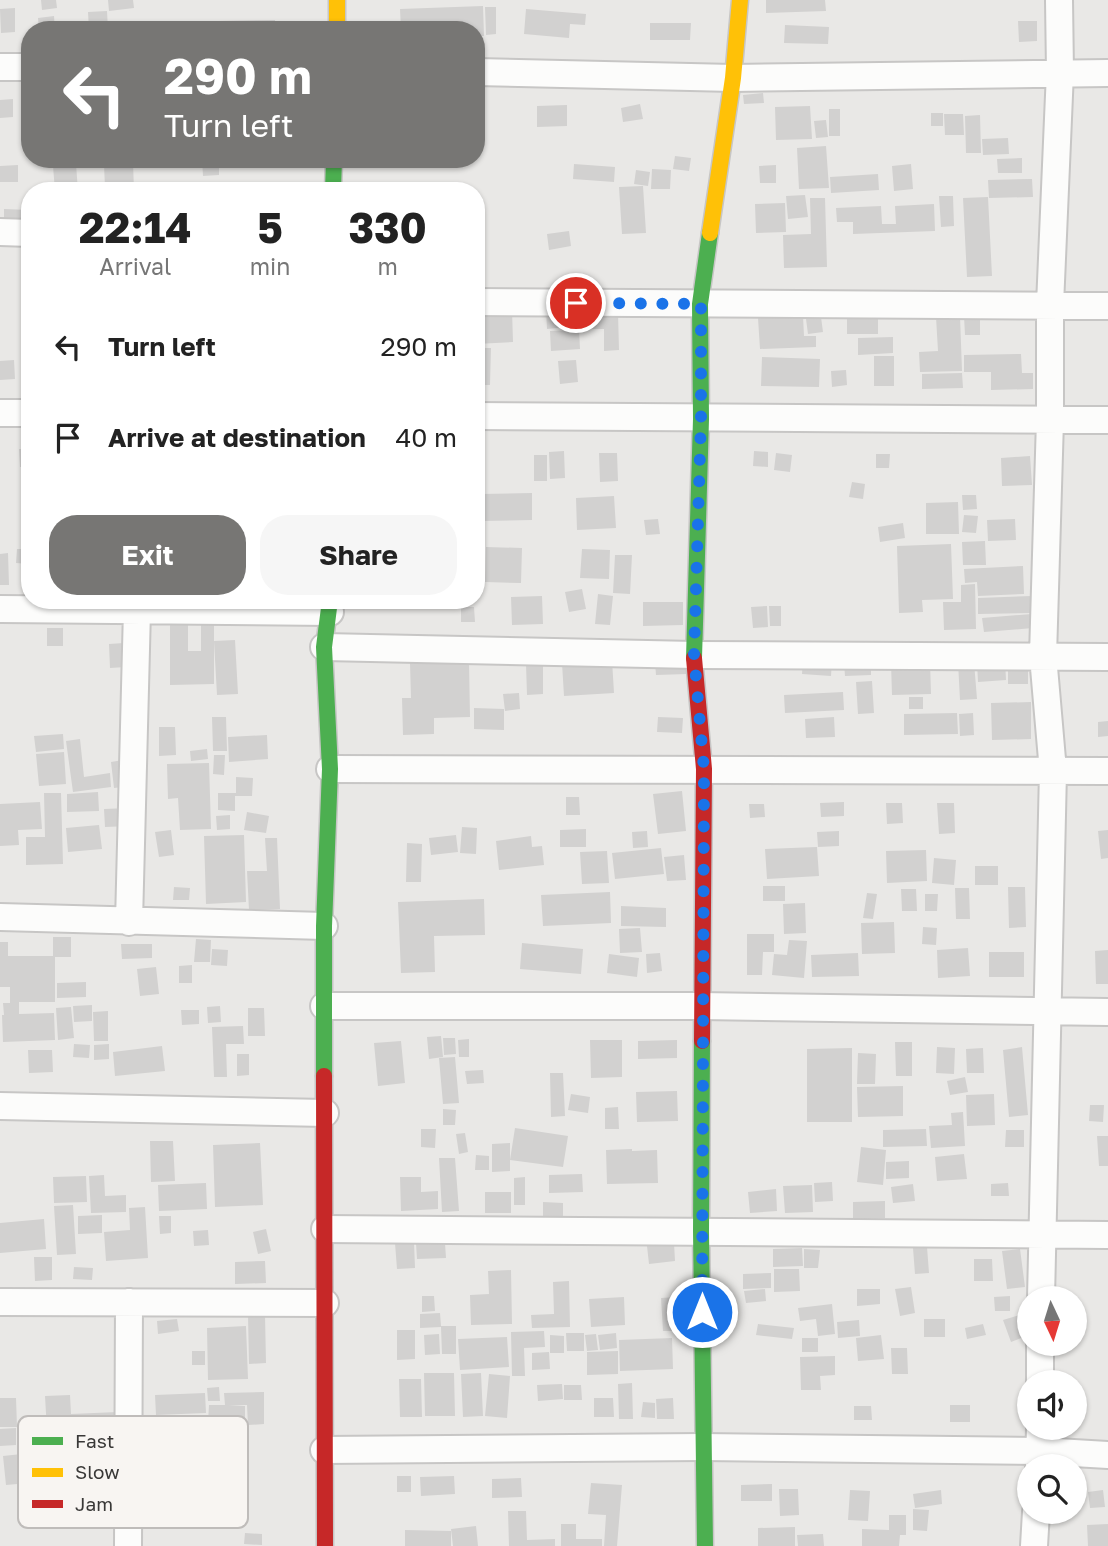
<!DOCTYPE html>
<html lang="en">
<head>
<meta charset="utf-8">
<style>
  :root { --surface:#fff; --page:#f6f6f6; --text:#222; --muted:#767676; --accent:#777674 }
  body { margin:0; font-family:"Golos Text",sans-serif; background:var(--page); color:var(--text); height:100vh; display:flex; flex-direction:column; font-size:26px; white-space:nowrap }
  * { box-sizing:border-box; margin:0 }
  p { font-size:23px; color:var(--muted) }
  .icon { flex:none; width:38px; height:38px; fill:none; stroke:currentColor; stroke-width:2; stroke-linecap:round; stroke-linejoin:round }
  .map { position:relative; flex:1; overflow:hidden }
  .sheet { position:absolute; left:21px; top:182px; width:464px; height:427px; display:flex; flex-direction:column; background:var(--surface); border-radius:28px; box-shadow:0 2px 5px #0004 }
  .sheet>* { flex:none }
  .hud { position:absolute; left:21px; top:21px; width:464px; height:147px; border-radius:28px; box-shadow:0 2px 5px #0004; background:#777674; color:#fff; overflow:hidden }
  .needle { width:46px; rotate:176deg }
  .tools { position:absolute; left:1017px; top:1286px; display:grid; gap:14px }
  .tools a { display:grid; place-items:center; width:70px; height:70px; border-radius:50%; background:var(--surface); box-shadow:0 2px 5px #0004; font-size:35px }
  .pin { position:absolute; display:grid; place-items:center; width:60px; height:60px; color:#fff; margin:-30px; border:4px solid #fff; border-radius:50%; box-shadow:0 2px 7px #0007 }
  .me { position:absolute; width:77px; margin:-38px; rotate:0deg; stroke-linejoin:round; filter:drop-shadow(0 0 5px #0008) }
  .turn { display:flex; align-items:center; gap:24px; height:147px; padding:0 28px; font-size:32px }
  .turn .icon { width:91px; height:91px; stroke-width:2.5 }
  .turn b { display:block; font-size:49px; line-height:60px }
  .eta { display:flex; justify-content:space-evenly; align-items:center; height:119px; text-align:center }
  .eta b { font-size:42px; font-weight:700; line-height:49px }
  .cta { display:flex; gap:14px; margin-top:auto; padding:14px 28px }
  .cta a { flex:1; height:80px; border-radius:28px; background:var(--accent); color:#fff; font-size:28px; font-weight:700; line-height:80px; text-align:center }
  .cta a+a { background:var(--page); color:var(--text) }
  ul { padding:0; list-style:none }
  li { display:flex; align-items:center; gap:21px; height:91px; padding:0 28px }
  li div { flex:1 }
  li b { display:block; font-size:26px }
  li em { font-style:normal }
  .map>svg:first-child { display:block }
  .building { fill:#d2d1d0 }
  .lines { fill:none; stroke-linecap:round; stroke-linejoin:round }
  .street-casing { stroke:#c7c6c5; stroke-width:30 }
  .fast-casing { stroke:#c7c6c5; stroke-width:19 }
  .slow-casing { stroke:#c7c6c5; stroke-width:19 }
  .jam-casing { stroke:#c7c6c5; stroke-width:19 }
  .street { stroke:#fcfcfb; stroke-width:26 }
  .fast { stroke:#4caf50; stroke-width:16 }
  .slow { stroke:#ffc107; stroke-width:16 }
  .jam { stroke:#c62828; stroke-width:16 }
  .route { stroke:#1a73e8; stroke-width:12; stroke-dasharray:0 21.6 }
  .key { fill:#f8f5f2; stroke:#bfbcba; stroke-width:2 }
  .key-label { font-size:19px; fill:#393837 }
</style>
</head>
<body>
<div class="map">
<svg width="1108" height="1546" viewBox="0 0 1108 1546">
  <rect width="100%" height="100%" fill="#e9e8e6"/>
  <path class="building" d="M41 0H56L57 8 42 10Z
    M108 0H133L134 8 109 11Z
    M766 0H825L826 11 766 13Z
    M483 6 484 36H476V30H401L400 9Z
    M485 7H496V34L486 35Z
    M15 8V32L1 33 0 9Z
    M526 9 586 14 585 25 570 24 569 38 524 34Z
    M107 11 108 30H89L88 12Z
    M54 16 55 30H39L38 18Z
    M275 20 276 30H218V21Z
    M1018 21H1037V41L1019 42Z
    M650 23H691L690 40H650Z
    M785 25 829 27 828 44 784 43Z
    M763 93 764 103 744 104 743 95Z
    M13 99V117L0 118V100Z
    M640 104 643 119 623 122 621 108Z
    M567 105V126L537 127V106Z
    M810 106 812 139 776 140 775 107Z
    M829 109H840V136H829Z
    M931 113H943V126H931Z
    M944 114H963L964 135H945Z
    M980 115 981 153H966L965 116Z
    M826 120 828 137 816 138 814 121Z
    M1008 138 1009 154 983 155 982 139Z
    M826 146 829 188 799 189 797 148Z
    M675 156 691 158 689 171 673 169Z
    M1022 158V173H998L997 159Z
    M202 159H219V175L203 176Z
    M133 162 134 191 105 188 104 164Z
    M76 164 78 191H55L53 166Z
    M574 164 615 167 614 182 573 179Z
    M911 164 913 189 894 191 892 166Z
    M18 165V182H0V166Z
    M776 165V183H760L759 166Z
    M652 169 671 170 670 189H651Z
    M636 170 650 172 648 186 634 184Z
    M878 174 879 190 831 193 830 177Z
    M1032 179 1033 197 989 198 988 180Z
    M643 186 646 233 622 234 619 187Z
    M805 195 808 217 788 219 786 196Z
    M939 196H953L954 226 941 227Z
    M988 197 992 276 967 277 963 198Z
    M810 198H825L827 267 784 268 783 235 811 234Z
    M785 203 786 232 756 233 755 204Z
    M934 204 935 231 853 234V222H837L836 208 881 206 882 224H896L895 206Z
    M4 209 30 210V223L4 222Z
    M569 231 571 246 549 250 547 234Z
    M576 308 577 326 547 329 546 310Z
    M512 310 513 342 476 344V312Z
    M585 313H618L619 350 604 351V329H586Z
    M803 316 804 336H816V347L760 349 758 318Z
    M960 316 962 371 920 372 919 352 938 351 936 317Z
    M964 316H980V335H965Z
    M821 317 823 332 808 334 806 319Z
    M847 318 878 319V334H847Z
    M579 330 580 349 551 351 550 331Z
    M893 337V353L858 355V338Z
    M476 348H491L490 385H476Z
    M1021 354 1022 373H1033V389L991 390V372H964V355Z
    M874 356H894V386H874Z
    M762 357 820 359 819 387 761 386Z
    M14 360 15 379 0 380V361Z
    M576 360 578 382 560 384 558 361Z
    M846 370 847 385 832 387 831 371Z
    M962 373 963 388 922 389V374Z
    M19 449H30V467H20Z
    M564 451 565 478 550 479 549 452Z
    M754 451 768 452V467L753 466Z
    M599 453H617L618 481 600 482Z
    M776 453 792 455 790 472 774 470Z
    M876 454H890L889 468H876Z
    M534 455H547V481H534Z
    M1030 456 1032 485 1002 486 1001 458Z
    M852 482 865 484 863 499 849 497Z
    M532 493V520L481 521 480 494Z
    M962 495H976L977 509 963 510Z
    M614 496 616 528 577 530 576 498Z
    M958 502 959 534H926V503Z
    M964 515 978 516 976 533 962 532Z
    M658 519 660 534 646 535 644 520Z
    M1015 519 1016 540 988 541 987 520Z
    M903 523 905 538 880 542 878 527Z
    M985 541 986 565H963L962 542Z
    M951 544 953 599 922 600 923 612 899 613 897 546Z
    M486 547 522 548 521 583 485 582Z
    M17 549H30L29 564 16 563Z
    M582 549 610 550 609 579 580 578Z
    M8 553 9 585H0V554Z
    M615 555H632L630 594 613 593Z
    M1023 566 1024 594 978 596 977 582 965 583 964 569Z
    M975 584 976 629 944 630 943 602H961V585Z
    M582 589 586 609 569 612 565 592Z
    M598 594 613 596 610 625 595 624Z
    M542 596 543 624 512 625 511 597Z
    M1032 596V613L978 614V598Z
    M643 602H683V625L643 626Z
    M767 606 768 627 753 628 751 607Z
    M769 606H781V626H770Z
    M461 607H474L475 622H461Z
    M1032 614 1033 628 984 632 982 618Z
    M201 621H214V684L170 685V623H188V651H201Z
    M47 628H63V646H47Z
    M235 640 238 694 217 695 214 641Z
    M124 643 126 667 110 668 109 644Z
    M803 658 832 660 831 676 802 674Z
    M612 660 614 693 564 696 562 663Z
    M687 660V674L656 675 655 662Z
    M1005 660 1006 680 978 682 977 662Z
    M871 661V675L845 676 844 663Z
    M469 662 470 717 434 718V734L403 735 402 698H411L410 663Z
    M930 662 931 694 892 695 891 663Z
    M958 662H974L977 699 960 700Z
    M543 663V694L527 695 526 664Z
    M1028 663V684H1008V664Z
    M872 681 874 713 858 714 856 682Z
    M843 692 844 710 785 713 784 695Z
    M519 693 520 709 505 711 503 694Z
    M909 697H923V709H909Z
    M1031 702V739L992 740 991 703Z
    M474 708 504 709V730L474 729Z
    M957 713 958 734 904 735V714Z
    M973 713 974 735 960 736 959 714Z
    M212 717H226L227 751H213Z
    M658 717 683 718 682 733 657 732Z
    M834 717 835 737 806 738 805 719Z
    M1108 721V736L1098 737V722Z
    M159 727H175L176 755 159 756Z
    M63 734 64 749 36 752 34 736Z
    M267 735 268 759 229 762 228 737Z
    M80 739 84 777 110 773 111 787 73 792 66 741Z
    M207 749 208 759 191 761 190 751Z
    M64 752 66 784 39 786 36 754Z
    M214 755H225L224 775 213 774Z
    M129 759 132 786 114 788 111 762Z
    M209 763 211 829 180 830 178 798 168 799 167 764Z
    M236 777 253 778 252 796H235V811L218 810V793H236Z
    M682 791 686 831 658 834 653 794Z
    M98 792 99 811 67 812V794Z
    M44 793H61L63 864 26 865V837H45Z
    M566 797H579L580 815H566Z
    M40 802 42 829 18 830 19 845 0 846V804Z
    M844 802V816L821 817 820 803Z
    M886 803H902L903 823 887 824Z
    M937 803H954L955 833 939 834Z
    M749 804H764L765 817 750 818Z
    M129 808V826L105 827 104 809Z
    M247 812 269 816 266 833 244 830Z
    M230 815V829L217 830 216 816Z
    M99 825 102 849 68 852 66 828Z
    M462 827 477 828 476 854 460 853Z
    M586 829V847H560V830Z
    M171 830 174 855 159 857 155 832Z
    M1108 830V858L1101 859 1098 831Z
    M647 831 648 847 633 848 632 832Z
    M839 831V846L818 847 817 832Z
    M244 835 246 902 206 904 204 836Z
    M456 835 458 852 431 855 429 838Z
    M531 836 532 847 542 846 544 865 499 870 496 841Z
    M265 838H277L280 909 249 910 247 871H267Z
    M407 843 422 844 421 882H406Z
    M817 847 819 876 767 879 765 849Z
    M661 848 664 874 615 879 612 853Z
    M926 850 927 881 887 883 886 851Z
    M607 851 609 883 582 884 580 852Z
    M684 855 686 880 667 881 664 857Z
    M934 858 956 860 954 885 932 883Z
    M975 866H998V885H975Z
    M763 886H785V901H763Z
    M174 887 190 888 189 900H173Z
    M1008 887H1025L1026 927 1009 928Z
    M955 888H969L970 919H956Z
    M901 889H916L917 911H902Z
    M610 892 611 923 543 926 541 895Z
    M867 893 877 894 873 919 863 918Z
    M925 894H938L937 911H925Z
    M484 899 485 935 434 936 435 972 401 973 398 902Z
    M805 903 806 933 784 934 783 904Z
    M621 906 666 908V927L621 926Z
    M894 922 895 953 862 954 861 923Z
    M923 927 937 928 936 945 922 944Z
    M640 928 642 952 620 953 619 929Z
    M747 934H774V952H763L762 975H747Z
    M53 937H71V957H55V1002H19V1014L54 1013 55 1040 3 1042 2 1015H4L3 1003H10V987H0V942H8V956H53Z
    M196 939 211 940 210 962H194Z
    M789 940 807 941 804 978 772 975 774 954 787 955Z
    M522 943 583 949 581 974 520 969Z
    M121 944H152V958L122 959Z
    M968 948 970 976 938 978 937 950Z
    M212 949 228 950 227 966 211 965Z
    M1108 950V984H1096L1095 951Z
    M989 952H1024V977H989Z
    M660 953 662 971 647 973 646 954Z
    M858 953 859 976 812 977 811 955Z
    M609 954 639 958 637 977 607 973Z
    M192 965V983H179V966Z
    M156 967 159 994 140 996 137 969Z
    M86 982V997L57 998V983Z
    M92 1005V1021L74 1022 73 1006Z
    M220 1006 221 1022 208 1023 207 1007Z
    M71 1007 74 1038 58 1040 56 1008Z
    M248 1008H264L265 1036H248Z
    M181 1010H199V1024L182 1025Z
    M108 1011V1041H94L93 1012Z
    M243 1026 244 1044H226L227 1077H214L212 1027Z
    M441 1036 443 1057 429 1059 427 1037Z
    M443 1038H455L456 1054 444 1055Z
    M469 1039V1057H459L458 1040Z
    M590 1040H622V1077L591 1078Z
    M677 1040V1058L638 1059V1041Z
    M401 1041 405 1083 378 1086 374 1043Z
    M895 1042H912V1076H896Z
    M74 1044 90 1045 89 1058 73 1057Z
    M109 1044V1059L94 1060V1045Z
    M162 1046 165 1071 115 1076 113 1052Z
    M937 1047 955 1048 954 1074 936 1073Z
    M1022 1047 1028 1115 1009 1117 1003 1050Z
    M852 1048V1122H807V1049Z
    M983 1048 984 1073H967L966 1049Z
    M28 1050H52L53 1072 29 1073Z
    M858 1053 876 1054 875 1084H857Z
    M237 1054H249V1075L237 1076Z
    M455 1057 459 1103 443 1104 439 1058Z
    M483 1070 484 1083 467 1084 465 1071Z
    M550 1073H563L565 1116 551 1117Z
    M965 1077 968 1092 950 1095 947 1081Z
    M903 1086V1116L858 1117 857 1087Z
    M677 1091 678 1121 637 1122 636 1092Z
    M571 1094 590 1097 588 1113 568 1110Z
    M994 1094 995 1125 967 1126 966 1095Z
    M1090 1105H1104L1103 1122 1089 1121Z
    M618 1107 619 1129H605V1108Z
    M443 1109 456 1110 455 1125H443Z
    M963 1112 965 1146 931 1148 929 1126 952 1125 951 1113Z
    M515 1128 568 1136 563 1167 510 1160Z
    M421 1129H436L435 1148 421 1147Z
    M926 1129 927 1146 883 1147V1130Z
    M1006 1130H1024V1147H1005Z
    M465 1133 468 1152 459 1154 456 1134Z
    M1097 1136H1108V1166H1099Z
    M150 1141H173L175 1181 151 1182Z
    M260 1143 263 1205 215 1207 213 1145Z
    M510 1143V1171L492 1172V1144Z
    M861 1147 886 1150 883 1185 857 1182Z
    M632 1149V1151L657 1150 658 1183 607 1184 606 1150Z
    M964 1154 967 1179 937 1181 935 1157Z
    M476 1155 489 1156V1170H475Z
    M439 1158H455L459 1211 442 1212Z
    M909 1161V1178L886 1179V1162Z
    M582 1174 583 1192 549 1193V1175Z
    M104 1175 105 1196 126 1195V1212L91 1213 89 1176Z
    M86 1176 87 1202 54 1203 53 1177Z
    M400 1177H421V1192L438 1191V1209L401 1211Z
    M525 1177V1205H514V1178Z
    M832 1182 833 1201 815 1202 814 1183Z
    M206 1183 207 1209 159 1211 158 1185Z
    M1008 1183 1009 1196H991V1184Z
    M913 1184 915 1201 893 1203 891 1187Z
    M812 1185 813 1212 785 1213 783 1186Z
    M776 1189 777 1211 750 1213 748 1192Z
    M485 1192H511V1213H485Z
    M885 1201V1218L853 1219V1202Z
    M543 1202 563 1203V1219H543Z
    M73 1205 76 1254 57 1255 54 1206Z
    M145 1207 148 1258 106 1261 104 1232 130 1230 129 1208Z
    M102 1215V1233L78 1234V1216Z
    M159 1216H171V1233L160 1234Z
    M44 1219 46 1249 0 1253V1223Z
    M266 1229 271 1251 258 1254 253 1232Z
    M208 1230 209 1245 194 1246 193 1231Z
    M414 1242 415 1268 397 1269 395 1243Z
    M416 1243H445L446 1258 417 1259Z
    M674 1243 675 1261 649 1264 647 1246Z
    M927 1247 929 1273 915 1274 913 1248Z
    M802 1248 803 1266 773 1267V1249Z
    M804 1249 820 1250 818 1268H804Z
    M1020 1249 1025 1287 1007 1289 1002 1251Z
    M34 1257H52V1280L35 1281Z
    M974 1259H992L993 1281H974Z
    M265 1261 266 1283 235 1284V1262Z
    M74 1267 93 1268 92 1280 73 1279Z
    M774 1269H799L800 1291 774 1292Z
    M511 1270 512 1324 471 1325 470 1295 489 1294 488 1271Z
    M771 1273V1288L743 1289V1274Z
    M569 1281 570 1327 532 1328 531 1315 554 1314 553 1282Z
    M911 1287 915 1313 900 1316 895 1289Z
    M765 1289 766 1301 746 1303 744 1291Z
    M857 1289H880V1304L857 1306Z
    M422 1296H434L435 1311 422 1312Z
    M1010 1296V1311H995L994 1297Z
    M624 1297 625 1325 591 1327 589 1299Z
    M677 1297 679 1331H663L661 1298Z
    M832 1304 835 1334 818 1336 816 1319 800 1321 798 1308Z
    M440 1313 441 1326H456V1354H442L441 1327 420 1328V1314Z
    M1023 1314 1029 1335 1011 1342 1003 1320Z
    M248 1315H265L266 1363 249 1364Z
    M177 1319 179 1331 158 1334 157 1321Z
    M924 1319H945V1337H924Z
    M859 1320 860 1336 838 1338 837 1322Z
    M758 1324 794 1328 792 1339 756 1335Z
    M983 1324 986 1335 967 1339 965 1328Z
    M246 1326 248 1379 208 1380 207 1328Z
    M397 1330H415V1359L397 1360Z
    M544 1331 545 1347 524 1348 525 1376H512L511 1332Z
    M566 1333H584V1351H567Z
    M616 1333 617 1348 600 1350 598 1335Z
    M439 1334 440 1354 425 1355 424 1335Z
    M596 1334 598 1350 587 1351 585 1335Z
    M550 1335 564 1336V1353H550Z
    M881 1335 884 1359 858 1361 856 1338Z
    M507 1337 509 1367 460 1370 458 1339Z
    M672 1338 673 1369 620 1371 619 1340Z
    M802 1338H818V1352H802Z
    M891 1348H907L908 1374H892Z
    M192 1351H205V1365H192Z
    M618 1351V1374L587 1375V1352Z
    M549 1352 550 1369 532 1370V1353Z
    M835 1356V1375L820 1376 821 1390H801L800 1357Z
    M424 1373H454L455 1416H425Z
    M481 1373 483 1416 463 1417 461 1374Z
    M489 1374 510 1376 507 1418 485 1416Z
    M399 1379H421L422 1417H400Z
    M632 1383 633 1419H619L618 1384Z
    M562 1384 563 1399 538 1401 537 1385Z
    M564 1385H581L582 1400H564Z
    M219 1387 220 1401H208L207 1388Z
    M264 1392V1424L248 1425 247 1405H229L245 1406V1424L208 1422 209 1405H225L224 1393Z
    M205 1393 206 1413 156 1415 155 1395Z
    M70 1395 71 1414 118 1412 119 1449 62 1451 61 1413V1431H47L45 1396Z
    M0 1398H16L17 1427H0Z
    M594 1398H613L614 1417H594Z
    M673 1398 674 1419H657L656 1399Z
    M643 1402 655 1403V1418L641 1417Z
    M950 1405H970V1422H950Z
    M854 1406H871L872 1420H854Z
    M16 1428V1445L0 1446V1429Z
    M59 1450 62 1480 6 1485 3 1456Z
    M397 1476H411V1492H397Z
    M454 1476 455 1494 421 1496 420 1477Z
    M521 1478 522 1497 492 1498V1479Z
    M591 1483 622 1485 617 1546H604L606 1515 588 1514Z
    M772 1484V1501H741V1485Z
    M779 1489H798L799 1515 780 1516Z
    M850 1490 870 1491 868 1521 848 1520Z
    M941 1490 942 1504 915 1508 913 1494Z
    M1103 1490 1105 1507 1090 1508 1088 1492Z
    M913 1509 929 1510 927 1531 913 1530Z
    M508 1511H526L527 1540 555 1539V1546H509Z
    M889 1515H906V1535H900L899 1546H862V1529L889 1530Z
    M561 1524H576V1539H602V1546H561Z
    M1108 1524V1546H1088L1087 1525Z
    M476 1526 478 1546H453L451 1529Z
    M795 1527V1546H758V1528Z
    M405 1530 451 1531V1546H405Z
    M245 1533 262 1534V1545L244 1544Z
    M823 1534 824 1546H798L797 1535Z"/>
  <g class="lines">
    <defs>
      <path id="street" d="M0 67H30
        M476 72 733 78 1108 73
        M0 232 30 233
        M476 302 1108 306
        M0 413H30
        M476 416 1108 420
        M0 609 330 612
        M324 647 694 655 1108 657
        M330 769 1108 771
        M0 917 324 926
        M129 922 137 610
        M324 1006H701L1108 1012
        M0 1106 325 1113
        M325 1229 1108 1235
        M1041 1298 1053 771 1043 656 1050 420V305L1060 72 1059 0
        M0 1302 325 1303
        M1040 1382V1344
        M324 1450 703 1447 1040 1451 1108 1455
        M1039 1466 1040 1428
        M128 1546 129 1302
        M1034 1546 1036 1512"/>
      <path id="fast" d="M333 191 334 159
        M694 658 701 419 700 304 710 233
        M702 1041 701 1231 705 1546
        M324 1076V926L330 769 324 647 330 600"/>
      <path id="slow" d="M337 0V30
        M710 233 733 78 740 0"/>
      <path id="jam" d="M694 658 704 769 702 1041
        M324 1076 325 1546"/>
    </defs>
    <use href="#street" class="street-casing"/>
    <use href="#fast" class="fast-casing"/>
    <use href="#slow" class="slow-casing"/>
    <use href="#jam" class="jam-casing"/>
    <use href="#street" class="street"/>
    <use href="#fast" class="fast"/>
    <use href="#slow" class="slow"/>
    <use href="#jam" class="jam"/>
  </g>
  <g class="lines">
    <path class="route" d="M576 303 701 304V419L694 655 704 769 702 1312"/>
  </g>
  <rect x="18" y="1416" width="230" height="112" rx="10" class="key"/>
  <rect x="32" y="1437" width="31" height="8" fill="#4caf50"/>
  <rect x="32" y="1468" width="31" height="9" fill="#ffc107"/>
  <rect x="32" y="1500" width="31" height="8" fill="#c62828"/>
  <g class="key-label">
    <text x="75" y="1448">Fast</text>
    <text x="75" y="1479">Slow</text>
    <text x="75" y="1511">Jam</text>
  </g>
</svg>
<div class="tools">
<a><svg class="needle" viewBox="-14 -14 28 28"><path d="M0-13l5 13h-10z" fill="#e53935"/><path d="M0 13l5-13h-10z" fill="#767676"/></svg></a>
<a><svg class="icon" aria-label="sound" viewBox="0 0 24 24"><path d="M4 9h4l5-4v14l-5-4H4zM17 9q2 3 0 6"/></svg></a>
<a><svg class="icon" aria-label="search" viewBox="0 0 24 24"><circle cx="10" cy="10" r="6"/><path d="M15 15l6 6"/></svg></a>
</div>
<div class="pin" style="left:576px;top:303px;background:#d93025"><svg class="icon" aria-label="arrive" viewBox="0 0 24 24"><path d="M6 21V4h12l-3 4 3 4H6"/></svg></div>
<svg class="me" style="left:702px;top:1312px" viewBox="-20 -20 40 40"><circle r="17" fill="#1a73e8" stroke="#fff" stroke-width="3"/><path d="M0-11L8 9 0 5-8 9z" fill="#fff"/></svg>
<div class="hud">
<div class="turn"><svg class="icon" aria-label="left" viewBox="0 0 24 24"><path d="M17 20v-9H6M10 6l-5 5 5 5"/></svg><div><b>290 m</b>Turn left</div></div>
</div>
<section class="sheet">
<div class="eta">
<div><b>22:14</b><p>Arrival</p></div>
<div><b>5</b><p>min</p></div>
<div><b>330</b><p>m</p></div>
</div>
<ul>
<li><svg class="icon" aria-label="left" viewBox="0 0 24 24"><path d="M17 20v-9H6M10 6l-5 5 5 5"/></svg><div><b>Turn left</b></div><em>290 m</em></li>
<li><svg class="icon" aria-label="arrive" viewBox="0 0 24 24"><path d="M6 21V4h12l-3 4 3 4H6"/></svg><div><b>Arrive at destination</b></div><em>40 m</em></li>
</ul>
<div class="cta"><a>Exit</a><a>Share</a></div>
</section>
</div>
</body>
</html>
